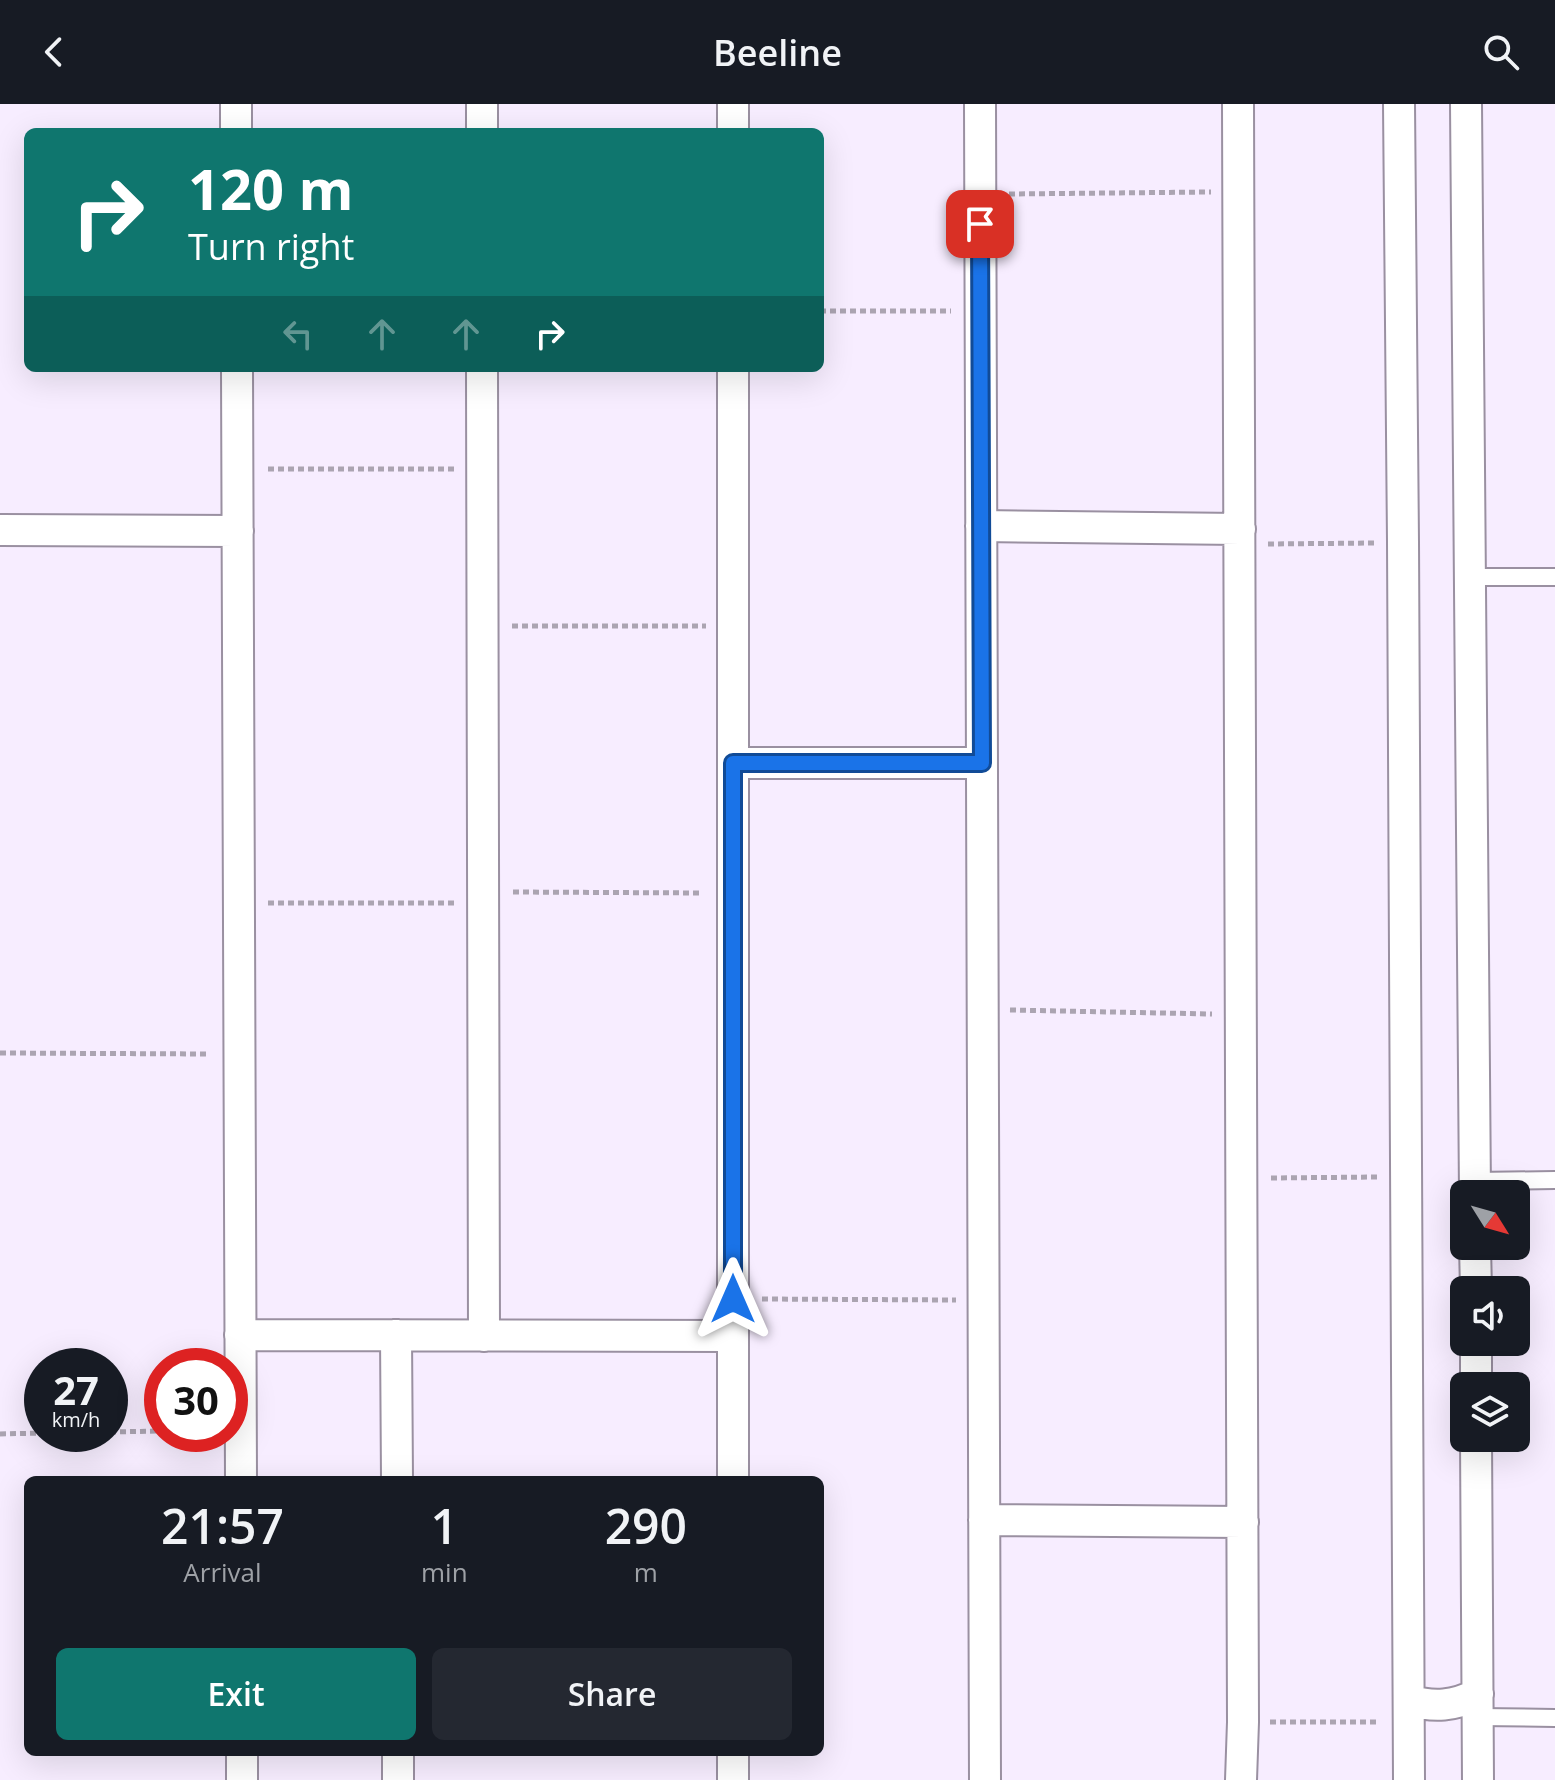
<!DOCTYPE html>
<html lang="en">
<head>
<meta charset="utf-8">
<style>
  :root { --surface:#171b24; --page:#242831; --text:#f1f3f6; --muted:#9ea1a6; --accent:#0f766e }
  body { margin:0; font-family:"Open Sans",sans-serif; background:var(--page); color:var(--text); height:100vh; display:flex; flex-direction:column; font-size:30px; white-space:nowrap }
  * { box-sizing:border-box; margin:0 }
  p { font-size:26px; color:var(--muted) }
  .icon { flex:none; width:44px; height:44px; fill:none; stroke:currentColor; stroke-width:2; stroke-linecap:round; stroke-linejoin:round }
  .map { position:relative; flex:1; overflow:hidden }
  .sheet { position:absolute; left:24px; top:1372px; width:800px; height:280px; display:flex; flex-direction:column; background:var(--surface); border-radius:12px; box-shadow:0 8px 32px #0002 }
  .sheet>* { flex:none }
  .guide { position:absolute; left:24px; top:24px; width:800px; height:244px; border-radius:12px; box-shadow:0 8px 32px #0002; background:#0f766e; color:#fff; overflow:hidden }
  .needle { width:52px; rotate:127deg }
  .controls { position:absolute; left:1450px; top:1076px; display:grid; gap:16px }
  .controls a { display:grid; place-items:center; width:80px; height:80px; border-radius:12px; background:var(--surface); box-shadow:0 8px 32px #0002; font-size:40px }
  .speed { position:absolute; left:24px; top:1244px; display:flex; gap:16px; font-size:40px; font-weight:700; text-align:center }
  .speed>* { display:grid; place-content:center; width:104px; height:104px; border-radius:50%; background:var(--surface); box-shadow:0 8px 32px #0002; line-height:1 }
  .speed small { font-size:20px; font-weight:400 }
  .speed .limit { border:12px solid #d22; background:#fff; color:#111 }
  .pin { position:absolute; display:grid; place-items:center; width:68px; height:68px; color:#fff; margin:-34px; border-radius:16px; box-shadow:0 4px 12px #0006 }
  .me { position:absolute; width:88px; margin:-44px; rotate:0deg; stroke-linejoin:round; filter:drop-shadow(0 0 6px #0008) }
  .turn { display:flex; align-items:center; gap:28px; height:168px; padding:0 32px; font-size:36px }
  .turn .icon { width:104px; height:104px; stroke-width:2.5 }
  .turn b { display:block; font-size:56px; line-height:68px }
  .lanes { display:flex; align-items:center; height:76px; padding:0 32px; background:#0003; justify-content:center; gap:40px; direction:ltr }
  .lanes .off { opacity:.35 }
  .eta { display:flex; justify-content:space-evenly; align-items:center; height:136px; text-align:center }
  .eta b { font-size:48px; font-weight:600; line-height:56px }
  .cta { display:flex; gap:16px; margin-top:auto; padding:16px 32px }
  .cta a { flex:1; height:92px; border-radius:12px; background:var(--accent); color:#fff; font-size:32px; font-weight:600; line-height:92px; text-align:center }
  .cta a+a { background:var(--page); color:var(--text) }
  header { display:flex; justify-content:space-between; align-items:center; height:104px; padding:0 32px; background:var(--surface); font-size:36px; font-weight:600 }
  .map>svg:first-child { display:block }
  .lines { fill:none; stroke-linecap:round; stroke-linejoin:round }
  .lane-casing { stroke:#9a90a1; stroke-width:20 }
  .street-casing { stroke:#9a90a1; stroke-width:34 }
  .path { stroke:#aba4b1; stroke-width:5; stroke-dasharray:6 4; stroke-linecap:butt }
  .lane { stroke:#fff; stroke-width:16 }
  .street { stroke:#fff; stroke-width:30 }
  .route-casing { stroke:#114b97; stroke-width:20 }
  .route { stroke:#1a73e8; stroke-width:14 }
</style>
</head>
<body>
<header><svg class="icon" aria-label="back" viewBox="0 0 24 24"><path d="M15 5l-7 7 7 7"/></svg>Beeline<svg class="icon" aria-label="search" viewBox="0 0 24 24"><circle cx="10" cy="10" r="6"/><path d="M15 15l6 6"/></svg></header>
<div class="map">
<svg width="1555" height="1676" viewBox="0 0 1555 1676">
  <rect width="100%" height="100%" fill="#f7edff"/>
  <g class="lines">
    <defs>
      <path id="lane" d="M1471 473H1555
        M1475 1077 1555 1076
        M1478 1613 1555 1614"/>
      <path id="street" d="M236 0V28
        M482 0V28
        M733 0V28
        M980 0 985 1676
        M1238 0 1243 1618 1241 1676
        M1399 0 1403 438 1409 1676
        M1466 0 1475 1090
        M237 264 241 1376
        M482 264 484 1232
        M733 264V1376
        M981 422 1240 425
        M0 426 238 427
        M733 659H982
        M1475 1142 1476 1186
        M240 1231 733 1232
        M396 1231 397 1376
        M1476 1238V1282
        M1476 1334 1478 1676
        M984 1416 1243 1418
        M1409 1596C1434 1604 1454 1602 1478 1590
        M242 1648V1676
        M398 1648V1676
        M733 1648V1676"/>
    </defs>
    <use href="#lane" class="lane-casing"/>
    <use href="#street" class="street-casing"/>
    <path class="path" d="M1009 90 1211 88
      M820 207H951
      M268 365H454
      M1268 440 1374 439
      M512 522H706
      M513 788 703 789
      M268 799H454
      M1010 906 1212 910
      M0 949 210 950
      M1271 1074 1377 1073
      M762 1195 956 1196
      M110 1328 162 1327
      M0 1330 42 1329
      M1270 1618H1380"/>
    <use href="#lane" class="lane"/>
    <use href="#street" class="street"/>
  </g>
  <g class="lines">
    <defs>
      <path id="route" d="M733 1195V659H982L980 120"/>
    </defs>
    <use href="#route" class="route-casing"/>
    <use href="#route" class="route"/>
  </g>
</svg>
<div class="controls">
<a><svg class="needle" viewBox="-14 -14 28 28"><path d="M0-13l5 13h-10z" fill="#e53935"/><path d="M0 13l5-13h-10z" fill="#9ea1a6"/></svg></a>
<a><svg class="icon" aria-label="sound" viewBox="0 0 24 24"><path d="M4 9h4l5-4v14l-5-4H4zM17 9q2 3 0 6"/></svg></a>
<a><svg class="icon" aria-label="layers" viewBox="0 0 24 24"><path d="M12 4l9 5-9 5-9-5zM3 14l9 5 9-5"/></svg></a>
</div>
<div class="speed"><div>27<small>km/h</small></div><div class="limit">30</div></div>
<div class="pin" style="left:980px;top:120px;background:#d93025"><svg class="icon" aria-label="arrive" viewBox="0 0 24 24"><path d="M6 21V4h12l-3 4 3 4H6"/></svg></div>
<svg class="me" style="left:733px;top:1195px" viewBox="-20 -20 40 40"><path d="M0-17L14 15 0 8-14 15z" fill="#1a73e8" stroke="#fff" stroke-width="4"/></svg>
<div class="guide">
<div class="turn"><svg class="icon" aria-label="right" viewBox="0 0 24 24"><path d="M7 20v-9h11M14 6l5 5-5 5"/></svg><div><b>120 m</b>Turn right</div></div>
<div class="lanes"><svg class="icon off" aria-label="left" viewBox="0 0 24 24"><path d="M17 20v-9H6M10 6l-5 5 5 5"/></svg><svg class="icon off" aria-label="ahead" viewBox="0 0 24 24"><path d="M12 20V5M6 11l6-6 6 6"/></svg><svg class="icon off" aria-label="ahead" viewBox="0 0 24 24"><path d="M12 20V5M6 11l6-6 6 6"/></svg><svg class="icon" aria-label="right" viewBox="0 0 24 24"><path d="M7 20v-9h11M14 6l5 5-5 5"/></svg></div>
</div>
<section class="sheet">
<div class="eta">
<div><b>21:57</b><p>Arrival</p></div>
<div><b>1</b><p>min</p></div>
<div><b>290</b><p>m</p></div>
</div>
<div class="cta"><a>Exit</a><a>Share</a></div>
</section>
</div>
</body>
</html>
